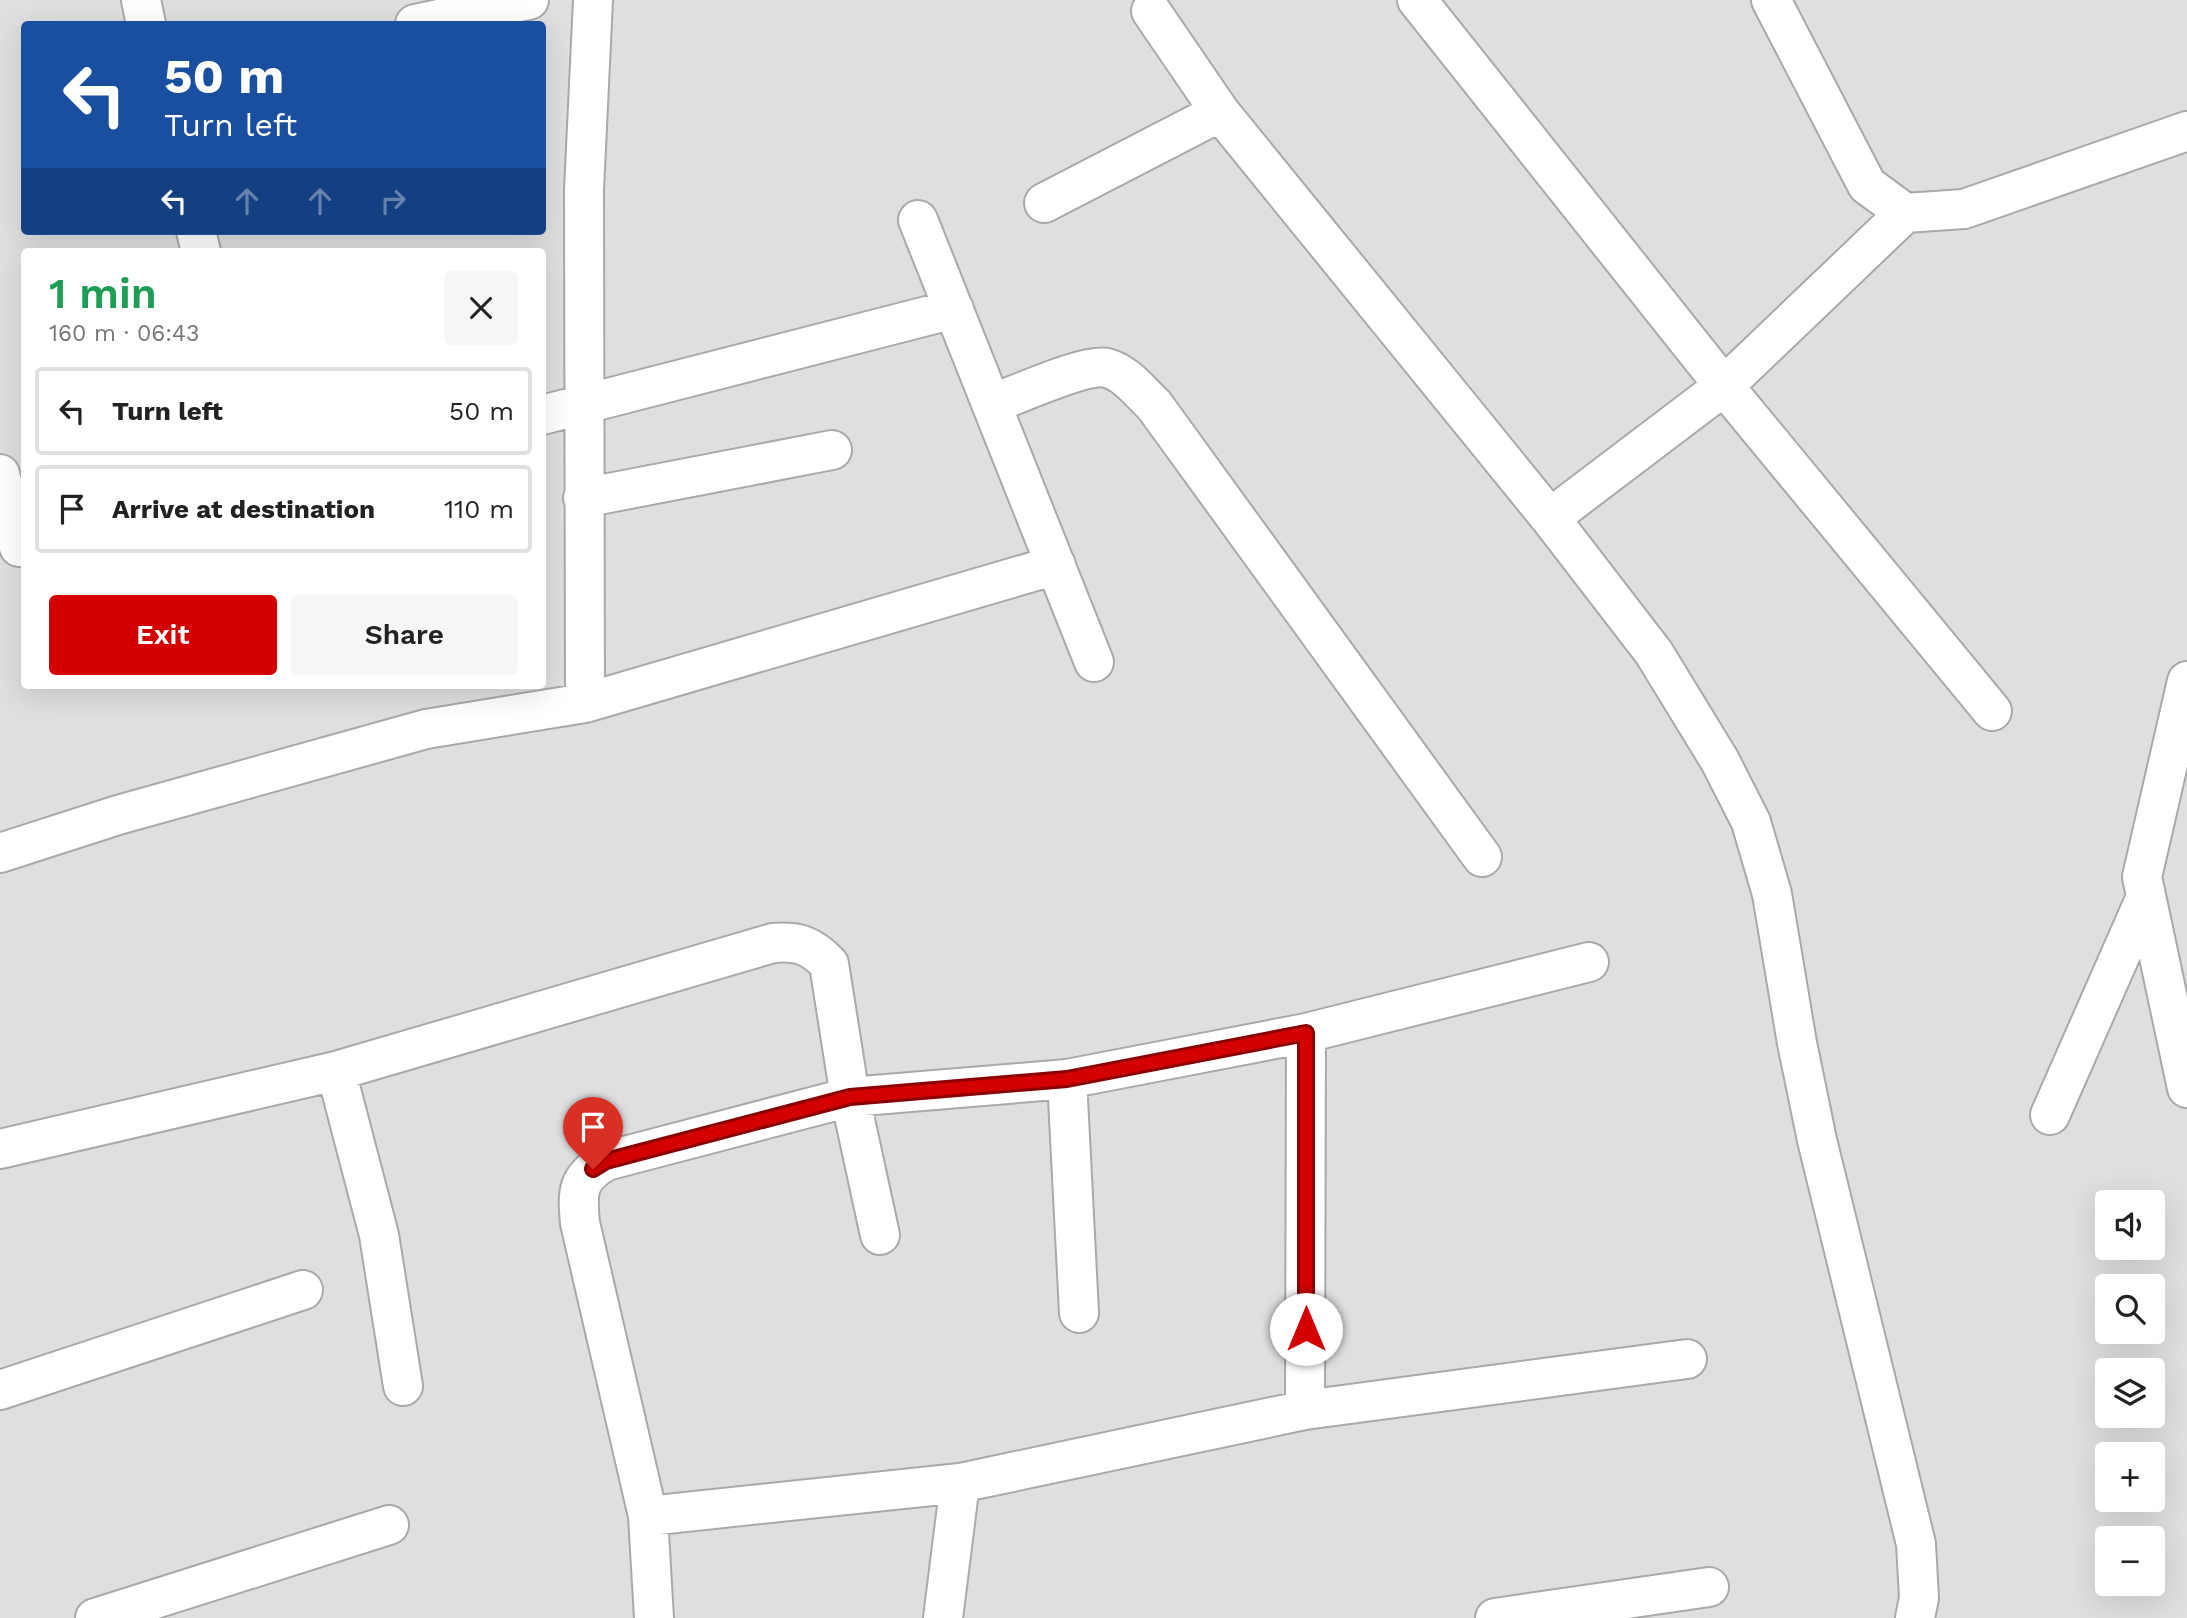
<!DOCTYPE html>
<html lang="en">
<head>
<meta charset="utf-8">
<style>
  :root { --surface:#fff; --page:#f6f6f6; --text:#222; --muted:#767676; --line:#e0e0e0; --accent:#d40000 }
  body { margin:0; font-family:"Work Sans",sans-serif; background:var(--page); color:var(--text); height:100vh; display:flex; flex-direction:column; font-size:26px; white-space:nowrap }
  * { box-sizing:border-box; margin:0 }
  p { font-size:23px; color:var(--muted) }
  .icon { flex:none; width:38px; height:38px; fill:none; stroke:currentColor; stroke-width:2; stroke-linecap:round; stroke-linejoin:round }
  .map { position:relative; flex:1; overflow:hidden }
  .sheet { position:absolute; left:21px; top:248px; width:525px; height:441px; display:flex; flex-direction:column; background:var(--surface); border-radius:7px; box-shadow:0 7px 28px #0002 }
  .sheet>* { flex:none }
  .top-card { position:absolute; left:21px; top:21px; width:525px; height:214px; border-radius:7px; box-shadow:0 7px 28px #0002; background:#1a4fa0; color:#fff; overflow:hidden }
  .fabs { position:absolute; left:2095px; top:1190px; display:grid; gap:14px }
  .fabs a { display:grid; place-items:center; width:70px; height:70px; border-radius:7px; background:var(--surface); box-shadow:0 7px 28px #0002; font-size:35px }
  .pin { position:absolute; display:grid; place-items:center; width:60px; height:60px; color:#fff; margin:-72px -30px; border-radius:50% 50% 50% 0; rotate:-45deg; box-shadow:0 0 7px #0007 }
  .pin .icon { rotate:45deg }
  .me { position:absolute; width:77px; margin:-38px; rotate:0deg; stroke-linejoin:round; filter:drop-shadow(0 0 5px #0008) }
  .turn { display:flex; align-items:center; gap:24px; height:147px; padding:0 28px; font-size:32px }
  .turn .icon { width:91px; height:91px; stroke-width:2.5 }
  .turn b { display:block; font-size:49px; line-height:60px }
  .lanes { display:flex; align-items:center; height:66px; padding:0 28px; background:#0003; justify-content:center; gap:35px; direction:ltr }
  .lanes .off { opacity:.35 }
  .round { display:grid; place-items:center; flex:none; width:74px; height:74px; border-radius:7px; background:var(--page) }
  .head { display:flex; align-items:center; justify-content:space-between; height:119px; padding:0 28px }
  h1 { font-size:42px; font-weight:600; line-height:52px; color:#1e9e55 }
  .cta { display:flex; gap:14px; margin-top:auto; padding:14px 28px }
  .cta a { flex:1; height:80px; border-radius:7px; background:var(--accent); color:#fff; font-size:28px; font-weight:600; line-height:80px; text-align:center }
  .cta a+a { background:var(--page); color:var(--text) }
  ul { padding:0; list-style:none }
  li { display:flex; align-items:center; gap:21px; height:88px; margin:0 14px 10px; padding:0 14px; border:4px solid var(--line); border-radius:7px }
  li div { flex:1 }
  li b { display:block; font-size:26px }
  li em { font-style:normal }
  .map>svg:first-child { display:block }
  .residential { fill:#e0dfdf; fill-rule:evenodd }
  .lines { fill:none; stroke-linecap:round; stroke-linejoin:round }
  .street-casing { stroke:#a9a9a9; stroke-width:42 }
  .street { stroke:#fff; stroke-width:38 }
  .route-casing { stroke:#8a0000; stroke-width:18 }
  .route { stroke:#d40000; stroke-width:12 }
</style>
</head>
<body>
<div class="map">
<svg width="2187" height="1618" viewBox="0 0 2187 1618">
  <rect width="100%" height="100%" fill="#f2efe9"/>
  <path class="residential" d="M0 0H2187V1618H0ZM24 24H542V231H24ZM24 252H542V686H24ZM2107 1202H2152V1248H2107ZM2107 1286H2152V1332H2107ZM2107 1370H2152V1416H2107ZM2107 1454H2152V1500H2107ZM2107 1538H2152V1584H2107Z"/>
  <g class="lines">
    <defs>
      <path id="street" d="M141 0 146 24
        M1417 0 1724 386 1992 711
        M1771 0 1867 185 1905 213 1964 209 2187 131
        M1151 11 1220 112 1550 518 1654 653 1720 761 1751 822 1772 894 1797 1043 1817 1140 1916 1544 1919 1598 1915 1618
        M415 24 529 0
        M1044 203 1220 112
        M918 220 1094 662
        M196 231 201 252
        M991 404C1015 396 1085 363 1107 368 1126 373 1140 392 1154 405L1482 857
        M542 415 954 309
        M0 474 19 547
        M583 498 832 450
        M1550 518 1724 386 1905 213
        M2187 681 2142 877 2187 1088
        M585 703 584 190 593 0
        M0 853 118 815 426 729 585 703 1056 565
        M336 1071 379 1235 403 1386
        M1067 1079 1079 1313
        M2050 1115 2146 897
        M0 1149 336 1071 773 943C798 941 811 945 829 964L850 1097 880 1235
        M0 1390 303 1290
        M1305 1410 1306 1033
        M648 1516 960 1483 1305 1410 1687 1359
        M95 1618 389 1525
        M654 1618 648 1516 580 1223C577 1191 577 1178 606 1161L850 1097 1067 1079 1306 1033 1589 962
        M943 1618 960 1483
        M1495 1618 1709 1587"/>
    </defs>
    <use href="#street" class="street-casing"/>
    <use href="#street" class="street"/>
  </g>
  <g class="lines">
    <defs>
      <path id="route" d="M593 1169 606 1161 850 1097 1067 1079 1306 1033V1329"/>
    </defs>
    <use href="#route" class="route-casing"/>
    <use href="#route" class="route"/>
  </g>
</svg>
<div class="fabs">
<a><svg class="icon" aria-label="sound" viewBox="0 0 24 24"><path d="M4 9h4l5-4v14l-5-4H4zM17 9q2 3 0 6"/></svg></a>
<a><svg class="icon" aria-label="search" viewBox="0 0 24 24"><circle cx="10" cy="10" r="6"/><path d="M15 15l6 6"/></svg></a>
<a><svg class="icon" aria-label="layers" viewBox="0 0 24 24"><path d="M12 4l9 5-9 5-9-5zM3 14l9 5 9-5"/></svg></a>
<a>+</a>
<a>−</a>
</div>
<div class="pin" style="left:593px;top:1169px;background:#d93025"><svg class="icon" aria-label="arrive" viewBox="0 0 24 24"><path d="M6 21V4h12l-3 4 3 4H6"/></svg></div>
<svg class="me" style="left:1306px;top:1329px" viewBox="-20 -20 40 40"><circle r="19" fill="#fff"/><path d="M0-13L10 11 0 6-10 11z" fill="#d40000"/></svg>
<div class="top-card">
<div class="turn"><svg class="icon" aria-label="left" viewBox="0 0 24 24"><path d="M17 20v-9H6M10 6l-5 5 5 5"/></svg><div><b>50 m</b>Turn left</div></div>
<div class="lanes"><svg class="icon" aria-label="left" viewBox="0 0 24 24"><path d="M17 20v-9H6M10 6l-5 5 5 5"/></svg><svg class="icon off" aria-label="ahead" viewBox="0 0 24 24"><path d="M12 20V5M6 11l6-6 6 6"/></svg><svg class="icon off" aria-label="ahead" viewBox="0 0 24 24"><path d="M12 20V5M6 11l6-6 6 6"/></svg><svg class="icon off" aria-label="right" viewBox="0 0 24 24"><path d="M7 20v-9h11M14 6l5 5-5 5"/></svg></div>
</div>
<section class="sheet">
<div class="head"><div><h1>1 min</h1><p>160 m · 06:43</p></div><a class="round"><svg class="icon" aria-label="close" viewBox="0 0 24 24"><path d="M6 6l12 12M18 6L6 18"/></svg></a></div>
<ul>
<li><svg class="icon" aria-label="left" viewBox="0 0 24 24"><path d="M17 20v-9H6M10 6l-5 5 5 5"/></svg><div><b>Turn left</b></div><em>50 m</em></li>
<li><svg class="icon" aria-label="arrive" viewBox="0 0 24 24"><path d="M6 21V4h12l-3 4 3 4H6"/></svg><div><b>Arrive at destination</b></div><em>110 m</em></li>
</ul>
<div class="cta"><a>Exit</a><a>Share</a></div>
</section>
</div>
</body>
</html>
